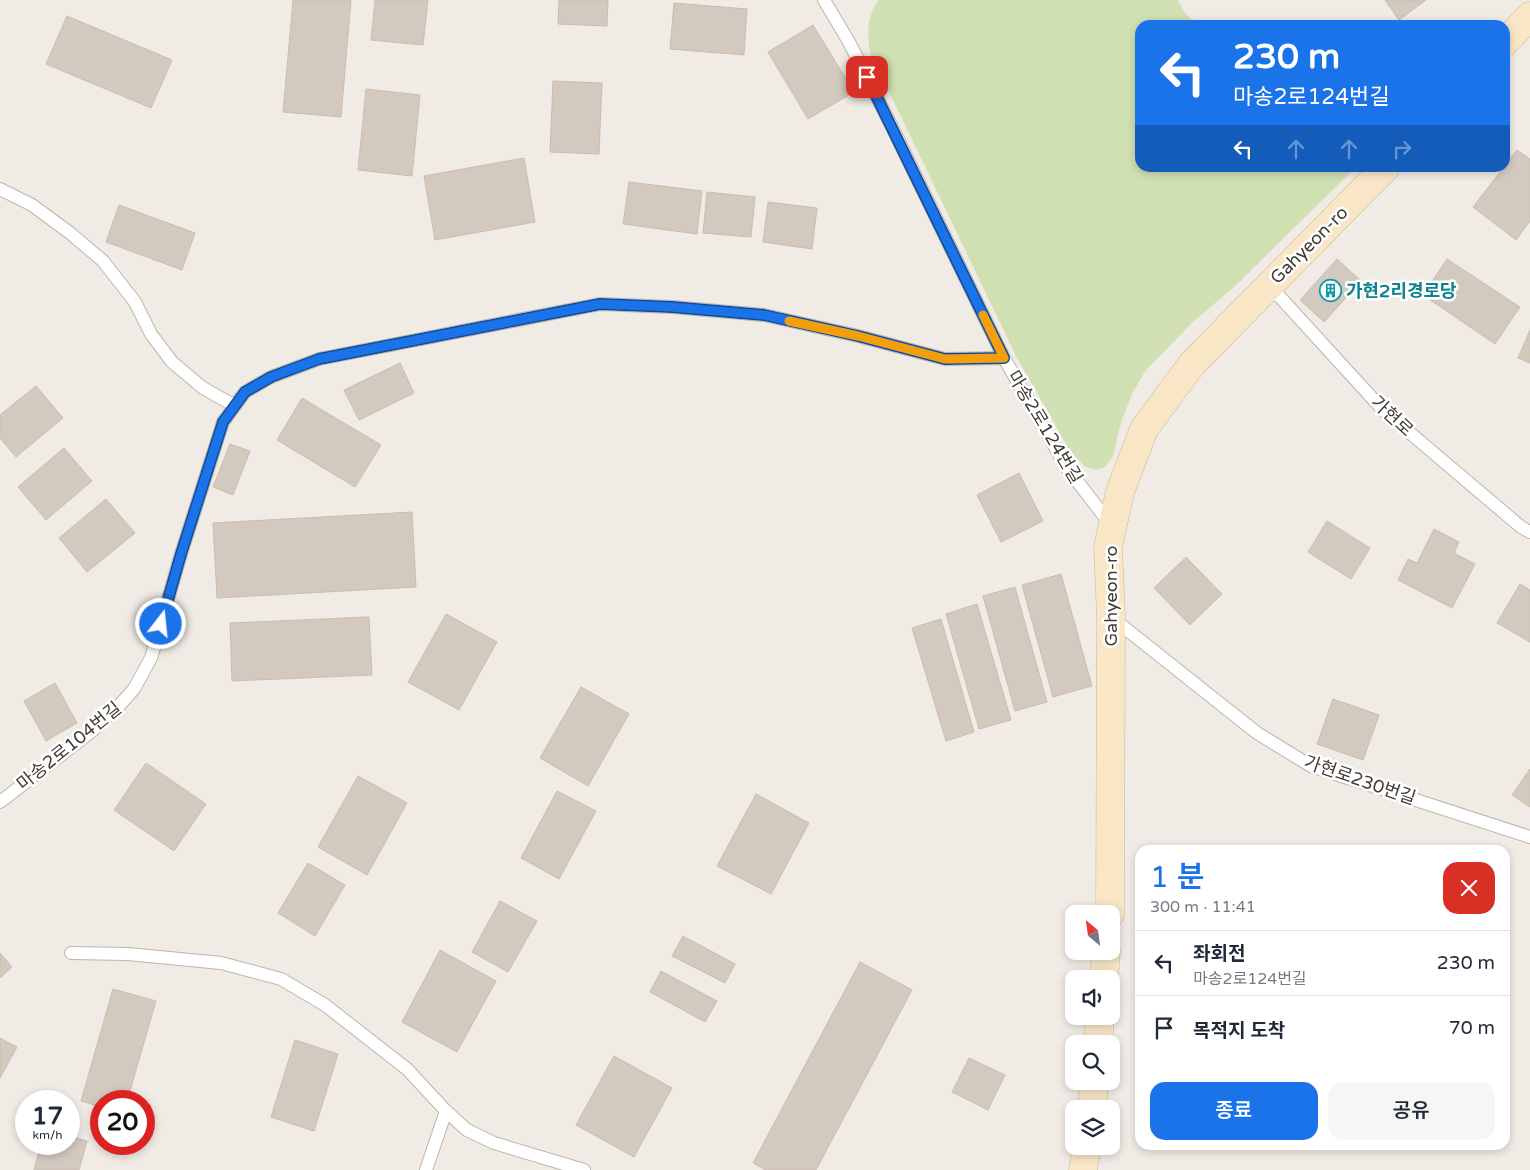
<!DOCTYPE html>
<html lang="ko">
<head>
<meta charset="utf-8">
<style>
  :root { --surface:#fff; --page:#f6f6f7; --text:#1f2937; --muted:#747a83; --line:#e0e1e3; --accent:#1a73e8 }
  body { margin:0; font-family:"Varela Round","Noto Sans KR",sans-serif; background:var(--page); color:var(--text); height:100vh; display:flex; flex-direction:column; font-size:19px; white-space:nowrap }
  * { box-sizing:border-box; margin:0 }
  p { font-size:16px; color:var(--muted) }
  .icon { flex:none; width:28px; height:28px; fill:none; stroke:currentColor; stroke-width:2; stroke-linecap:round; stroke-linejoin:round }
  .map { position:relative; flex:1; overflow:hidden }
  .side { position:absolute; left:1135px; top:845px; width:375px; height:305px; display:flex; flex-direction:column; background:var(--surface); border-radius:15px; box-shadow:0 2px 8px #0003 }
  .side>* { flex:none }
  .hud { position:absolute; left:1135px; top:20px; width:375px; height:152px; border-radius:15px; box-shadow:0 2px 8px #0003; background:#1a73e8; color:#fff; overflow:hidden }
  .needle { width:32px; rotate:331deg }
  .fabs { position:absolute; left:1065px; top:905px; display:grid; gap:10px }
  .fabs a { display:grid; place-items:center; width:55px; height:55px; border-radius:10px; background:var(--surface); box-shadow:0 2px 8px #0003; font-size:25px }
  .speed { position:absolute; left:15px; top:1090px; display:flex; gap:10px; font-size:25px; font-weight:700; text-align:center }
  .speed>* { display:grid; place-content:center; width:65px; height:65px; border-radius:50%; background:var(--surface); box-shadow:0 2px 8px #0003; line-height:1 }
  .speed small { font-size:12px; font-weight:400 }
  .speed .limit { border:8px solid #d22; background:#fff; color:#111 }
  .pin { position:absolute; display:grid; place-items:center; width:42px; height:42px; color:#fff; margin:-21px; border-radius:10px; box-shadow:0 2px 8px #0006 }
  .me { position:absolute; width:55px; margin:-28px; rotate:16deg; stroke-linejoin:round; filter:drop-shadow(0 0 4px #0008) }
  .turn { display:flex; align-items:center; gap:18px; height:105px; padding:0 15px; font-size:22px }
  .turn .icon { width:65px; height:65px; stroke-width:2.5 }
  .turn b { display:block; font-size:35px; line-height:42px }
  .lanes { display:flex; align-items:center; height:48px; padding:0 15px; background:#0003; justify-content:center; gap:25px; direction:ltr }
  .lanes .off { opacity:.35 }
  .round { display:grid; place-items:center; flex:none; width:52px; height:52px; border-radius:15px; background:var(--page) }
  .head { display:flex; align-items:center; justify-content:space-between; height:85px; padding:0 15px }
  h1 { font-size:30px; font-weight:600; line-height:38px; color:var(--accent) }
  .button { display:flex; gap:10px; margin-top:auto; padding:10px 15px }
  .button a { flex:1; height:58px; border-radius:15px; background:var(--accent); color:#fff; font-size:20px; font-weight:600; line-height:58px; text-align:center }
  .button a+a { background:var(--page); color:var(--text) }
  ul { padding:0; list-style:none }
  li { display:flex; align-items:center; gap:15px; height:65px; padding:0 15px; border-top:1px solid var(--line) }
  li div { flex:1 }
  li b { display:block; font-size:19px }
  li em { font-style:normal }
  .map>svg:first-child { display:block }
  .green { fill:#d1e0b2 }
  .building { fill:#d4c9bf; stroke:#cabdb0 }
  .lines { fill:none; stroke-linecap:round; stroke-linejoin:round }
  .lane-casing { stroke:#beb5ac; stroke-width:14 }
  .secondary-casing { stroke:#cbb899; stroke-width:29 }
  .lane { stroke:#fff; stroke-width:12 }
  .secondary { stroke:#f8e6c7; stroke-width:28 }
  .route-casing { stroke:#114b97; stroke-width:12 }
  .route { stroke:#1a73e8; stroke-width:9 }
  .slow { stroke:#f59e0b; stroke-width:9 }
  .labels { text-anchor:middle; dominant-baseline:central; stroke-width:5; stroke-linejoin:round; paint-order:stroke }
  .street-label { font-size:18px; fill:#423b35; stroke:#fff }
  .culture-label { font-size:18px; font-weight:bold; fill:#0d838f; stroke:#fff; text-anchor:start }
</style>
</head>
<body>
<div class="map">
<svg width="1530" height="1170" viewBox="0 0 1530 1170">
  <rect width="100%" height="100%" fill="#f0ebe5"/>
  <path class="green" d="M878 0H1178C1183 12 1189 19 1201 25H1140V168H1355L1234 287 1194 321 1146 370 1133 392 1121 422 1113 456 1105 467 1096 470 1084 466 1070 451 1016 356 870 52C867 33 867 17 878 0Z"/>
  <path class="building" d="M293 0H351L341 117 283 112Z
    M375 0H428L423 45 371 40Z
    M559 0H608L607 26 558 24Z
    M1385 0H1426L1399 20Z
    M674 3 747 9 744 55 670 49Z
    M67 16 172 60 151 108 46 64Z
    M813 25 854 92 808 119 768 52Z
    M553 81 602 83 599 154 550 152Z
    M366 89 420 95 412 176 358 170Z
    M1517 150 1530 159V221L1516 240 1473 207 1503 168H1505V165Z
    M524 158 535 222 435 240 424 176Z
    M629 182 702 191 697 234 623 224Z
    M707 192 755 197 751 237 703 233Z
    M768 202 817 208 812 249 763 242Z
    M119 205 195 233 182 270 106 242Z
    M1337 259 1361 281 1324 322 1300 300Z
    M1447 259 1520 307 1495 344 1423 295Z
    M1530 330V363L1518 358Z
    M400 363 414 393 359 420 344 390Z
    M36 386 63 418 16 457 0 438V415Z
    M302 398 381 445 355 487 277 440Z
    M230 444 250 451 233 495 213 487Z
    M64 448 92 481 46 520 18 487Z
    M1019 473 1043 521 1001 542 977 495Z
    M106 499 135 533 87 572 59 538Z
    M412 512 416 587 217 598 213 523Z
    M1327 521 1370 548 1351 579 1308 552Z
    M1434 529 1459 542 1454 553 1475 564 1452 608 1398 580 1408 559 1417 563Z
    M1186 557 1222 594 1190 625 1154 588Z
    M1061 574 1092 686 1053 697 1022 585Z
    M1520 584 1530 590V642L1497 623Z
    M1015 587 1047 702 1015 711 983 596Z
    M977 604 1011 720 979 729 946 614Z
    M446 614 497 642 459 710 408 682Z
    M369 617 372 675 232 681 230 623Z
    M941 619 974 732 946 741 912 628Z
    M55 683 77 723 46 741 24 701Z
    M581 687 629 714 588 786 540 758Z
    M1333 699 1379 715 1363 760 1317 744Z
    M146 763 206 804 174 851 114 810Z
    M1530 769V807L1512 795Z
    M358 776 407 803 367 875 318 847Z
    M557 791 596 811 559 879 521 858Z
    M756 794 809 823 771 894 717 866Z
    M308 863 345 885 315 936 278 913Z
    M500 901 537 921 508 972 472 952Z
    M683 936 735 964 725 983 672 956Z
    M440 950 496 981 457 1052 402 1022Z
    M0 953 12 967 0 978Z
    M860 962 912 990 816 1170H766L753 1163Z
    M661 971 717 1001 705 1022 650 992Z
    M113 989 156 1001 127 1101H101V1107L81 1101Z
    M0 1038 17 1047 0 1078Z
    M295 1040 338 1054 314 1131 271 1117Z
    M614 1056 672 1088 634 1157 576 1125Z
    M969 1058 1005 1075 988 1110 952 1092Z
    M69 1136 87 1141 79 1170H34L41 1144H69Z"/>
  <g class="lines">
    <defs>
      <path id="lane" d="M824 0 849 42 893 129 1004 358 1067 468 1111 525
        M0 189 32 205 70 233 103 261 135 302 151 334 172 362 203 388 235 406
        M1269 285 1383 410 1521 527 1530 532
        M1111 617 1257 733 1311 766 1530 837
        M0 802 92 731 117 708 134 689 151 658 181 554 223 422 245 392 271 377 319 359 600 304 672 307 764 315 858 336 945 359 1004 358
        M71 953 128 954 221 963 281 979 325 1005 407 1069 446 1111 467 1130 494 1143 584 1170
        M426 1170 446 1111"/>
      <path id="secondary" d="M1505 42 1530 16
        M1110 914 1111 617 1108 547 1120 492 1144 429 1192 364 1385 168
        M1104 979 1106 951
        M1098 1044 1100 1016
        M1092 1109 1094 1081
        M1083 1170 1087 1146"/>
    </defs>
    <use href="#lane" class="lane-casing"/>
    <use href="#secondary" class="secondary-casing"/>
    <use href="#lane" class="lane"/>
    <use href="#secondary" class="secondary"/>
  </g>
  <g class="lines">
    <defs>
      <path id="route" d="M161 624 181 554 223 422 245 392 271 377 319 359 600 304 672 307 764 315 858 336 945 359 1004 358 867 77"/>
    </defs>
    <use href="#route" class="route-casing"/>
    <use href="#route" class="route"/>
    <path class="slow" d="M789 321 858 336 945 359 1004 358 983 315"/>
  </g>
  <defs>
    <symbol id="building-ring" viewBox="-11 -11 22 22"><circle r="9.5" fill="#fff" stroke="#0f9aa8" stroke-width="1.5"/><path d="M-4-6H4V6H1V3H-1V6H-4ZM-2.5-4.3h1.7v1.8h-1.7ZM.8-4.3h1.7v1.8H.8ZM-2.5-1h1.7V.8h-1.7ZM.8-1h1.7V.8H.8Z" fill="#0f9aa8"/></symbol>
  </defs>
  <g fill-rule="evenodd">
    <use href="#building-ring" x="1318" y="278" width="25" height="25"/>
  </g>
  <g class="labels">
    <g class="street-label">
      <text transform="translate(1309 245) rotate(-45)">Gahyeon-ro</text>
      <text transform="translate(1392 416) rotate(43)">가현로</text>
      <text transform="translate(1045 427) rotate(59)">마송2로124번길</text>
      <text transform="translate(1111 596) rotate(-90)">Gahyeon-ro</text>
      <text transform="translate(69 746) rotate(-39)">마송2로104번길</text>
      <text transform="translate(1360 780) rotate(19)">가현로230번길</text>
    </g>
    <g class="culture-label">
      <text x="1346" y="291">가현2리경로당</text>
    </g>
  </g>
</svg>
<div class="fabs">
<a><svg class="needle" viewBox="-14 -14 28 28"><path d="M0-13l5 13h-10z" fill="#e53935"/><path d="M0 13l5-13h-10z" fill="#747a83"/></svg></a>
<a><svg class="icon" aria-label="sound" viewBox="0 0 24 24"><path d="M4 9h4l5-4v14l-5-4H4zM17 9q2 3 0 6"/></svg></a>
<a><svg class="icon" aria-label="search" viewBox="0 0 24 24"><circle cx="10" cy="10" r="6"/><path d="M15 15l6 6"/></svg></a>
<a><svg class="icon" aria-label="layers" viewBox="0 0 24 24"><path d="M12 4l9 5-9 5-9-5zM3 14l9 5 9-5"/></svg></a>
</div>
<div class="speed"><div>17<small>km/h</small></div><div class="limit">20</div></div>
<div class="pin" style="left:867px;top:77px;background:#d93025"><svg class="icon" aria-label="arrive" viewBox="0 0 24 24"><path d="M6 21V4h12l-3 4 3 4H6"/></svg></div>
<svg class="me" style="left:161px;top:624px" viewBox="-20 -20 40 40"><circle r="17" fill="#1a73e8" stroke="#fff" stroke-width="3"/><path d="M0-11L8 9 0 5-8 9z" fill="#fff"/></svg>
<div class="hud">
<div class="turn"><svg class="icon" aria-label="left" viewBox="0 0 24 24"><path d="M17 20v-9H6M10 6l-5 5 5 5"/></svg><div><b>230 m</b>마송2로124번길</div></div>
<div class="lanes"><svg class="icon" aria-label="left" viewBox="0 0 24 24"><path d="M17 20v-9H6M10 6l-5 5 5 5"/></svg><svg class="icon off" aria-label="ahead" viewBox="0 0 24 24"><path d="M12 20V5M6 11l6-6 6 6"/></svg><svg class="icon off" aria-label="ahead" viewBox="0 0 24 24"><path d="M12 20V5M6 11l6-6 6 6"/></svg><svg class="icon off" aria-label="right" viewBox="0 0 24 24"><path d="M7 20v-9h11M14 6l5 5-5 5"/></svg></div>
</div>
<section class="side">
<div class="head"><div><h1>1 분</h1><p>300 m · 11:41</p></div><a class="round" style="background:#d93025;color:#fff"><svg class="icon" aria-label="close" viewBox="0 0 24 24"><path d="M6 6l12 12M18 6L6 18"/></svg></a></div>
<ul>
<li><svg class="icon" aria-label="left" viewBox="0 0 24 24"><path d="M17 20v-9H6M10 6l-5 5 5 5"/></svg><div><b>좌회전</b><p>마송2로124번길</p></div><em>230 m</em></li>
<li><svg class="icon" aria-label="arrive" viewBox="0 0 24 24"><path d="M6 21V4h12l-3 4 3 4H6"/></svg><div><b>목적지 도착</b></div><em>70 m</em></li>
</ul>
<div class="button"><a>종료</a><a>공유</a></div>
</section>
</div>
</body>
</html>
